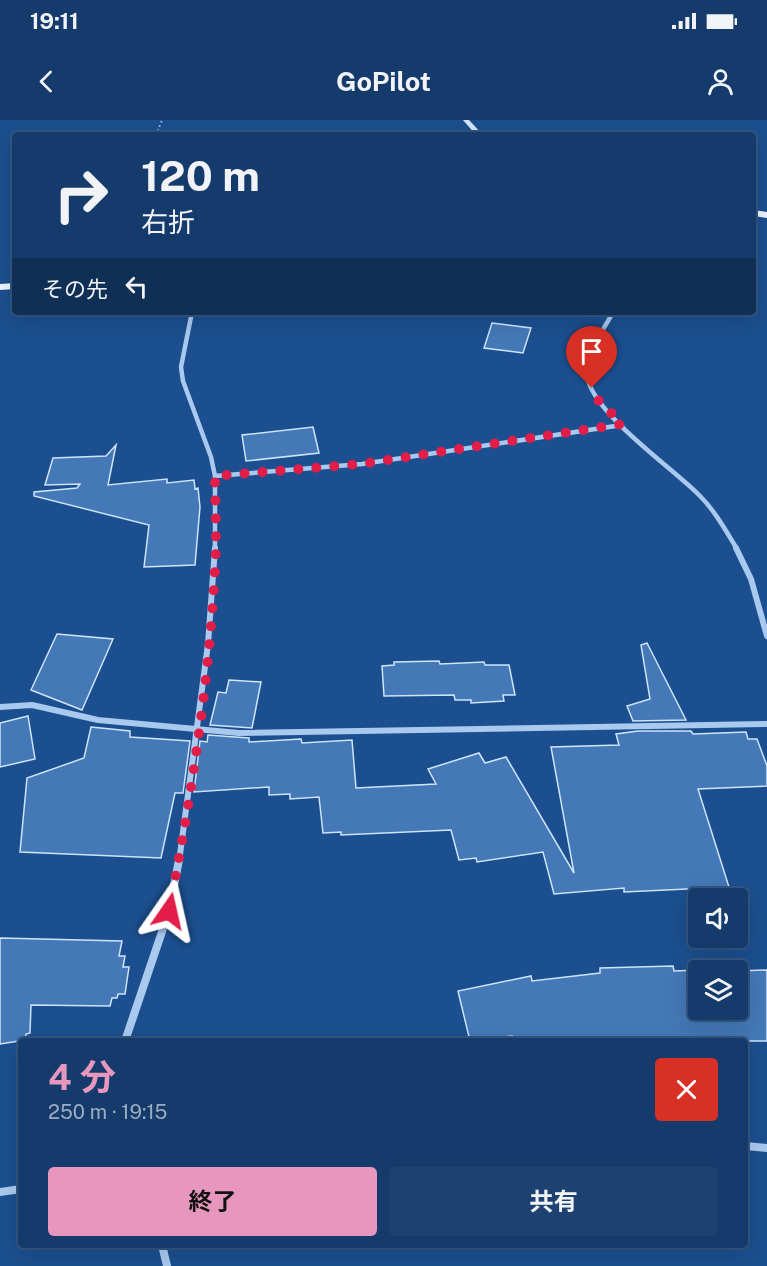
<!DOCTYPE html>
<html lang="ja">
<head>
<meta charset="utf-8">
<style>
  :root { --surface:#143b6b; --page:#1d4271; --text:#f1f3f6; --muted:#9dadc1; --line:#33557e; --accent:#e797bd }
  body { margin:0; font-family:"Public Sans","Noto Sans JP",sans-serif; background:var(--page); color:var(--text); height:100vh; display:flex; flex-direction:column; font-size:22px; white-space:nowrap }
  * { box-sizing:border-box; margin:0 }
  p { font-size:20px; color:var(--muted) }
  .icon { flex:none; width:33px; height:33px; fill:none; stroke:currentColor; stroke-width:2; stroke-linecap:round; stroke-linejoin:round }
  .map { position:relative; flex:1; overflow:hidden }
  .drawer { position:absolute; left:18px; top:918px; width:730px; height:210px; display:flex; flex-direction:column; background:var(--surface); border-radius:6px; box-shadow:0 6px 24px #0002,0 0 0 2px var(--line) }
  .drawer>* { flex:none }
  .banner { position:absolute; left:12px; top:12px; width:744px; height:183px; border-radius:6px; box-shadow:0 6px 24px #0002,0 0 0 2px var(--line); background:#143b6b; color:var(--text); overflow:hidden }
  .fabs { position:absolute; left:688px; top:768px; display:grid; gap:12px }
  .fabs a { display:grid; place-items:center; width:60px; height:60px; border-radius:6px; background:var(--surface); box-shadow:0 6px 24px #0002,0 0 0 2px var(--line); font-size:30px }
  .pin { position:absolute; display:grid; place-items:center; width:51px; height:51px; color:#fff; margin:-62px -26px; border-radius:50% 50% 50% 0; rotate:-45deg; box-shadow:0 0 6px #0007 }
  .pin .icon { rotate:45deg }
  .me { position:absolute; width:66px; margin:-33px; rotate:11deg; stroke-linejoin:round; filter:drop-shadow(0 0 4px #0008) }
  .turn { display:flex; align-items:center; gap:21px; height:126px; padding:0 30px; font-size:27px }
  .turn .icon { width:78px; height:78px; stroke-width:2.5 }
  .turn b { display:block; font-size:42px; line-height:51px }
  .then { display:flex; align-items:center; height:57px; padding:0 30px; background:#0003; gap:12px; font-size:22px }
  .round { display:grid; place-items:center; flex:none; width:63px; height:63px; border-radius:6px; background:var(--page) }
  .summary { display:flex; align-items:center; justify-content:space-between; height:102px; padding:0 30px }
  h1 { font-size:36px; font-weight:700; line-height:45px; color:var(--accent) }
  .action { display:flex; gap:12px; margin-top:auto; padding:12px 30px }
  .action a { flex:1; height:69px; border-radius:6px; background:var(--accent); color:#111; font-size:24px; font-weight:700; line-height:69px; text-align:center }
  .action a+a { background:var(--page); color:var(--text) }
  .status { display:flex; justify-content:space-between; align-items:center; height:42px; padding:0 30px; background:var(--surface); direction:ltr }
  .status svg { height:16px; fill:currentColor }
  header { display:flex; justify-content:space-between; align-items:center; height:78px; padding:0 30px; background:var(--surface); font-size:27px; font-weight:700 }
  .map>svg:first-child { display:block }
  .building { fill:#4478b7; stroke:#cfe3fa; stroke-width:1.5 }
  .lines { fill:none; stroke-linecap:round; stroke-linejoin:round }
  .path { stroke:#a9c9ee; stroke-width:2; stroke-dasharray:1.5 3; stroke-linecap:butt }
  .street-far2 { stroke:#a9c9ee; stroke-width:4.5 }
  .street-far1 { stroke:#a9c9ee; stroke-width:6 }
  .street { stroke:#a9c9ee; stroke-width:8 }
  .secondary { fill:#d6e6fa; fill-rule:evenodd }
  .primary { fill:#f0f6ff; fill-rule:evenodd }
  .route { stroke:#e11d48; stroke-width:10; stroke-dasharray:0 18 }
</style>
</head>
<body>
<div class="status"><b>19:11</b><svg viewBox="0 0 49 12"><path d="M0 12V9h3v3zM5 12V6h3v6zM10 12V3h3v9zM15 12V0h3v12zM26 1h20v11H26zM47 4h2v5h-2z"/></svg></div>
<header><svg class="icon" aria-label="back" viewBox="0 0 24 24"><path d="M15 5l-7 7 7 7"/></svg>GoPilot<svg class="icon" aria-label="person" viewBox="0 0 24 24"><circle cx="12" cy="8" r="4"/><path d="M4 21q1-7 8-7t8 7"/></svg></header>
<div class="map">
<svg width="767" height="1146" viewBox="0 0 767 1146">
  <rect width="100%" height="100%" fill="#1b4f8f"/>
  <path class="building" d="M492 203 531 208 523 233 484 228Z
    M313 307 319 333 246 341 242 315Z
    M116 325 108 365 167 359V363L194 360 195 369 198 368 200 387 195 445 144 447 149 405 34 376V372L77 368 80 364 45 365 53 338 106 336Z
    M57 514 113 519 82 590 31 570Z
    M647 523 686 600 633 601 627 586 650 579 641 525Z
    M439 541 440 544 484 542 485 545H509L515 575H503L504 581 471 583V580H455L454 575 384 576 382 546 394 545V542Z
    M229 560 261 562 252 608 210 605 218 572 226 573Z
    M28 596 35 639 0 647V603Z
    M91 607 130 611V617L190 621 183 673H175L161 738 20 732 27 658 84 638Z
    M638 611H691L693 614 746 612 748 619H757L767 646V666L698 669 729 767 624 772V768L554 774 543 732 477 742 476 738 459 740 451 710 341 715V712L323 713 319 677 290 679V674L269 675V667L194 672 200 621 207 622 208 615 249 618V622L301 619 302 623 352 620 356 668 436 664 428 649 479 633 485 643 506 637 574 753 551 627 619 625 616 614Z
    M0 818 122 821 119 836H125L123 847H129L125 874H118L117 878H112L110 886 31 885 30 913 26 914 25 920 0 924Z
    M673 846 674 851 699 850V890H738V851L767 850V921H512V916L470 921 458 871 531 856 532 861 600 853V848Z"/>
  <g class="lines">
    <path class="path" d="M156 15 162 0"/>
    <path class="street-far2" d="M192 192 181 247 183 261 211 337 215 356V429
      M613 192C604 210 584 234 587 256 593 294 673 348 700 376 715 391 726 411 737 429
      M215 356 362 344 622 305"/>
    <path class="street-far1" d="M736 428 751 459 767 516
      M0 587 32 585 98 600 239 613 767 604
      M179 742 208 524 215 428"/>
    <path class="street" d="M125 921 169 791 179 740
      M746 1026 767 1028
      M0 1072 21 1069
      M162 1125 167 1146"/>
    <path class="secondary" d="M463 0H469L483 15H476Z"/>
    <path class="primary" d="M753 90 767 92V98L753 96Z
      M15 163V169L0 170V164Z"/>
  </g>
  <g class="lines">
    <path class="route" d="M169 791C191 678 209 563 215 448 217 417 215 387 215 356L362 344 622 304 597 279 592 268"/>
  </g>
</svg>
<div class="fabs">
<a><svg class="icon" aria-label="sound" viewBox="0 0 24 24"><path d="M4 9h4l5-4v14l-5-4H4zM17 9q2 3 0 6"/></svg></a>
<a><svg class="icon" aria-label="layers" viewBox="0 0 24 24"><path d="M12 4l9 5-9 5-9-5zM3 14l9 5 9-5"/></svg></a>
</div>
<div class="pin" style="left:592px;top:268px;background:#d93025"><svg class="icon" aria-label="arrive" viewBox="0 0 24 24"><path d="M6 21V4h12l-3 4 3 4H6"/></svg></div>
<svg class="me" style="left:169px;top:791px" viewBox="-20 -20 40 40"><path d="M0-17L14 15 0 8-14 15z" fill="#e11d48" stroke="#fff" stroke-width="4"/></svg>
<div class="banner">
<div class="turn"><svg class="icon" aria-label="right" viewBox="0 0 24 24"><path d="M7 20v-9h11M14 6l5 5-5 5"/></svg><div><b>120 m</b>右折</div></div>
<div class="then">その先<svg class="icon" aria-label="left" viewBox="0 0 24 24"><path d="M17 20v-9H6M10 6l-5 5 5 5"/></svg></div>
</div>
<section class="drawer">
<div class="summary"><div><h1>4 分</h1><p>250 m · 19:15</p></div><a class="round" style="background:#d93025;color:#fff"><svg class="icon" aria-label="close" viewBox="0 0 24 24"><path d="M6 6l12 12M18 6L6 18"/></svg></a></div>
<div class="action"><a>終了</a><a>共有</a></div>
</section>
</div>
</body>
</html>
